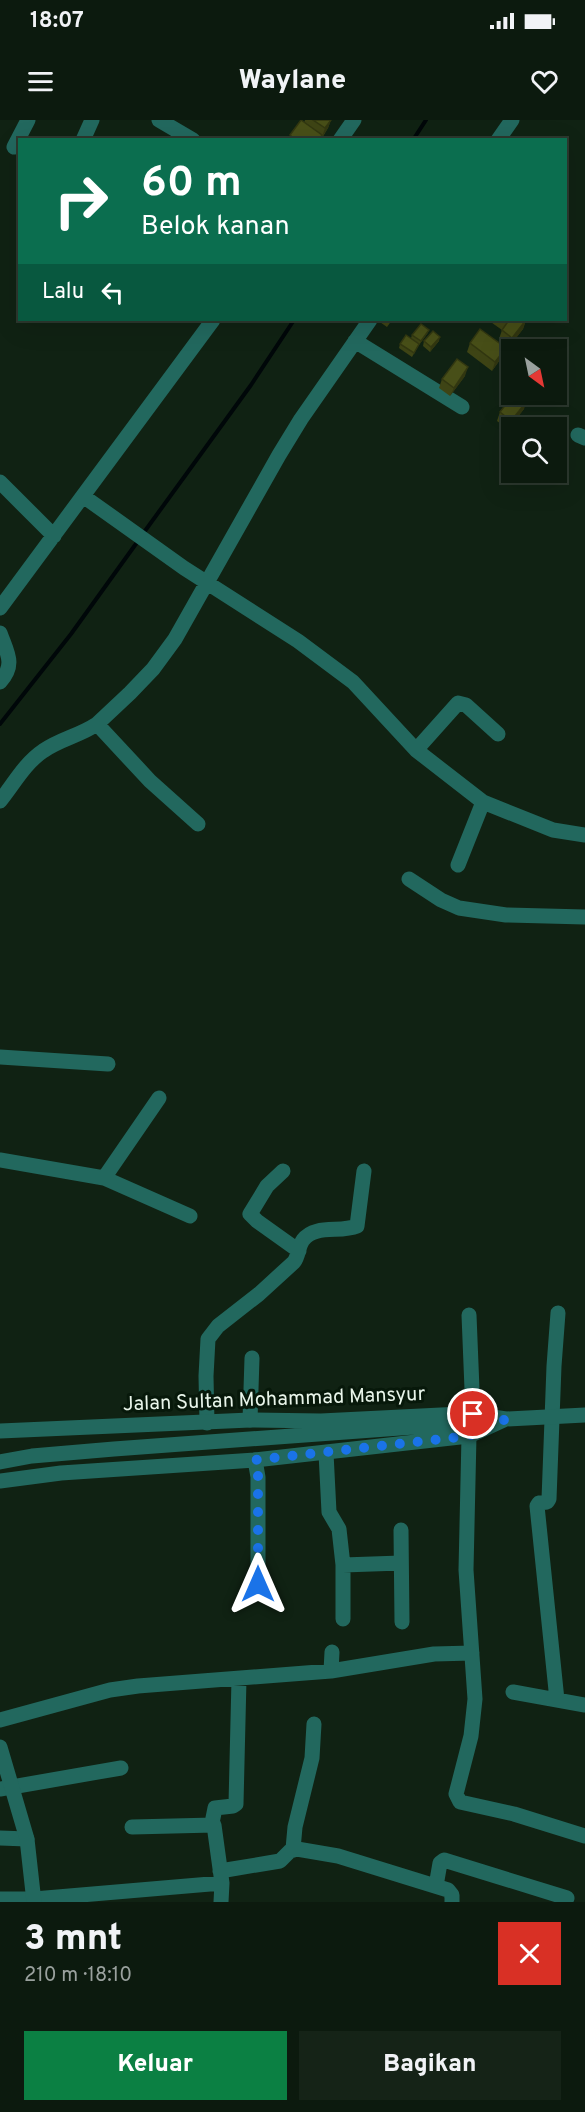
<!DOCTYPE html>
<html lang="id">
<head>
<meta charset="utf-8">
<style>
  :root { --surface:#0c1a0e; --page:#152317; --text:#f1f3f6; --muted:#9aa19e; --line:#2c382e; --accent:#0b8043 }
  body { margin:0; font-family:Overpass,sans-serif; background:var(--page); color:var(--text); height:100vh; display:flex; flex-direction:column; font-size:22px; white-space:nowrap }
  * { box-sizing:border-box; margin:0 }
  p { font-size:20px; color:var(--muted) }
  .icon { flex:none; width:33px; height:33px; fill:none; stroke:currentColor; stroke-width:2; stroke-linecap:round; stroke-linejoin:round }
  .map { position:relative; height:1782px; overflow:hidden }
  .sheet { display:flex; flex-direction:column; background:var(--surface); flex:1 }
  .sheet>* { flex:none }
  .banner { position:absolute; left:18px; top:18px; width:549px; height:183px; border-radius:0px; box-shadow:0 6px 24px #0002,0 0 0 2px var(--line); background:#0b6e4f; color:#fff; overflow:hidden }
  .needle { width:39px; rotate:147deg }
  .buttons { position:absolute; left:501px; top:219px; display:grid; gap:12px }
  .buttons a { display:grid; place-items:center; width:66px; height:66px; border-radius:0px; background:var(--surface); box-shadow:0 6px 24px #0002,0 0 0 2px var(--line); font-size:30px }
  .pin { position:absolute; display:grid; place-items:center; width:51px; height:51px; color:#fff; margin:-26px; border:3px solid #fff; border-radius:50%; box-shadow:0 2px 6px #0007 }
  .me { position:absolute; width:66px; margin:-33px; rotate:0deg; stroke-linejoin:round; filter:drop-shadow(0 0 4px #0008) }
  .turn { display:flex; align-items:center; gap:21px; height:126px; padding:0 24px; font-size:27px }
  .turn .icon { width:78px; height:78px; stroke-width:2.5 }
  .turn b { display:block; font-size:42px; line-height:51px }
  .then { display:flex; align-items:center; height:57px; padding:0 24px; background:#0003; gap:12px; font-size:22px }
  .round { display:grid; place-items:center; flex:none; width:63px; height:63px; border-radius:0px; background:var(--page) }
  .summary { display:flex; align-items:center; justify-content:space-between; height:102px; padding:0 24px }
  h1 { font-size:36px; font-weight:800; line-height:45px }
  .action { display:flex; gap:12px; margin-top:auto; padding:12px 24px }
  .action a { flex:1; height:69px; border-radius:0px; background:var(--accent); color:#fff; font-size:24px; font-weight:800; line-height:69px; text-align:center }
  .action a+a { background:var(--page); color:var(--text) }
  .status { display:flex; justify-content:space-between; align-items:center; height:42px; padding:0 30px; background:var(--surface); direction:ltr }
  .status svg { height:16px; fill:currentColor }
  header { display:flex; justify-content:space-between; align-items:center; height:78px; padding:0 24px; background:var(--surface); font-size:27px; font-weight:800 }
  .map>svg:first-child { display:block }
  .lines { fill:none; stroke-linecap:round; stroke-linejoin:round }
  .stream { stroke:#000709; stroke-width:4 }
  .minor { stroke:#22685e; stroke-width:15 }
  .tertiary { stroke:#22685e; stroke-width:15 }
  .wall { fill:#3e4415 }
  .shaded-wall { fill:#323711 }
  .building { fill:#484f18; stroke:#323711; stroke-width:1.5 }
  .route { stroke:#1a73e8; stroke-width:10; stroke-dasharray:0 18 }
  .labels { text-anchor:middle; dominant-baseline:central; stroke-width:6; stroke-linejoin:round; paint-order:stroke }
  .street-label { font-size:20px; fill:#e9f5ea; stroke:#07180a }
</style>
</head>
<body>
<div class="status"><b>18:07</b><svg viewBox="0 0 49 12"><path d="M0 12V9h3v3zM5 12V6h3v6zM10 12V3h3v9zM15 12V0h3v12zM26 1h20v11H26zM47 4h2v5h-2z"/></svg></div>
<header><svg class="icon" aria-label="menu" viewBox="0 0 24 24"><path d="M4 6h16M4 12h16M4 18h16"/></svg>Waylane<svg class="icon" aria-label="heart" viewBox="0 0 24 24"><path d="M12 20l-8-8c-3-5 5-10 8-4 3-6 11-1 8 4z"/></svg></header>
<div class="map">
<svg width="585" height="1782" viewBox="0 0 585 1782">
  <rect width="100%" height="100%" fill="#102213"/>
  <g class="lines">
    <path class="stream" d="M413 20 426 0
      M142 415 251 265 294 200
      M0 604 71 514 138 421"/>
    <path class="minor" d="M159 0 193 20
      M83 20 92 0
      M340 20 354 0
      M498 20 512 0
      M14 27 28 0
      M355 221 462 287
      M578 315 585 318
      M0 362 54 416
      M83 376 184 448 298 521 353 562 416 630 483 682 553 710 585 715
      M0 488 213 200
      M0 513C7 533 16 544 0 562
      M97 604 130 573 153 549 175 519 279 335 301 299 370 200
      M416 630 458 583 466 585 498 614
      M0 681C13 665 25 643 43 631 60 619 79 616 97 604L150 661 198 704
      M458 745 483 682
      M409 759 441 780 459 788 506 795 585 797
      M0 937 108 944
      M0 1040 104 1058 190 1096
      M283 1051 267 1066 250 1094 257 1101 299 1131
      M104 1058 159 978
      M469 1195 473 1294
      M250 1300 252 1238
      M207 1303 206 1256 208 1219 218 1206 259 1174 294 1142C299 1135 298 1127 303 1120 315 1104 340 1113 357 1106L364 1051
      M469 1316 466 1450 475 1579 471 1616 456 1674 460 1682 514 1694 585 1716
      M326 1333 329 1392 339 1409 343 1445V1499
      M255 1340 258 1357V1464
      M401 1410 402 1502
      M343 1445 401 1443
      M331 1551 332 1532
      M513 1572 585 1585
      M557 1580 537 1386 539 1383 547 1382 549 1379 554 1246 558 1193
      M0 1600 110 1570 138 1566 331 1551 434 1534 472 1533
      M0 1669 121 1648
      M212 1703 215 1688 233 1686 236 1684 239 1559
      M132 1707 214 1705 222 1763 221 1782
      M0 1718 27 1719
      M293 1729 295 1707 312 1638 314 1604
      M220 1751 280 1741 290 1731 297 1729 338 1736 448 1770 452 1775V1782
      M436 1766 440 1743 444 1740 567 1778
      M0 1779H34L222 1763"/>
    <path class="tertiary" d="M0 1311 250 1300 321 1301 461 1294H473L506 1299 585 1295
      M0 1342 32 1336 114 1329 482 1302
      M0 1361 61 1353 255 1340 469 1316 506 1299
      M0 1627 27 1719 34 1782"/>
  </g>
  <path class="wall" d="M305 0H331L328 8 321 20H289L290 15 304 3Z
    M377 200H392L387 207Z
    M488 200H526L523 209 509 227 499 219 502 210Z
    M429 210 427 214 419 225 412 237 399 228 400 224 411 218 412 215Z
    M424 221H439L430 232 423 226Z
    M470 223 506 228 502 237 492 251 467 232Z
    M465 256 450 276 439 268 442 259Z
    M524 289 508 309 497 301 500 292Z"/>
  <path class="shaded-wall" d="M331 0 328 8 322 17 325 8Z
    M526 200 523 209 509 227 512 218Z
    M429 210 427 214 419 225 421 221Z
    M440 217 439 221 430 232 431 227Z
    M506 228 502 237 492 251 495 242Z
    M468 247 465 256 450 276 454 268Z
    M527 281 524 289 508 309 511 301Z"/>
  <path class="building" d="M301 0 322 15 319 20H296L290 15Z
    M313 0H331L325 8Z
    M503 200H526L512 218 502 210 507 203Z
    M421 204 429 210 421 221 412 215Z
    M480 209 506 228 495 242 470 223Z
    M433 211 440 217 431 227 424 221Z
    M406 215 419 224 414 233 400 224Z
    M457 239 468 247 454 268 442 259Z
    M514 274H519L527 281 511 301 500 292Z"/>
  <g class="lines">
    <path class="route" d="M258 1464V1356L255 1340 469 1316 506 1299 473 1294"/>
  </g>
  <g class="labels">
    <g class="street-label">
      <text transform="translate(274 1280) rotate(-2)">Jalan Sultan Mohammad Mansyur</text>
    </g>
  </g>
</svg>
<div class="buttons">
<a><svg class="needle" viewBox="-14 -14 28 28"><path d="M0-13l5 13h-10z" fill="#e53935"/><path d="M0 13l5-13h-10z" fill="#9aa19e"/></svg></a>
<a><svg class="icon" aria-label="search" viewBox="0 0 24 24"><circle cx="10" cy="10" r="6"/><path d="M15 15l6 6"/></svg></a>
</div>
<div class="pin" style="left:473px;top:1294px;background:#d93025"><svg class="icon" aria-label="arrive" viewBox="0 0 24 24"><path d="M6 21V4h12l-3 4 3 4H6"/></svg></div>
<svg class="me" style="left:258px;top:1464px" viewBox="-20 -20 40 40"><path d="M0-17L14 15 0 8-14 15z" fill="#1a73e8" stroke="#fff" stroke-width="4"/></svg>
<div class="banner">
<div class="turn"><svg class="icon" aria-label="right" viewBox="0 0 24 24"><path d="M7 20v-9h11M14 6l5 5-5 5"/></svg><div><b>60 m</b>Belok kanan</div></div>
<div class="then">Lalu<svg class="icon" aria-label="left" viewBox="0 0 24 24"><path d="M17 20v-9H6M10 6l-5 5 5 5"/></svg></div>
</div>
</div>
<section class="sheet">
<div class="summary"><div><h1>3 mnt</h1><p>210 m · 18:10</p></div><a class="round" style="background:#d93025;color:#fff"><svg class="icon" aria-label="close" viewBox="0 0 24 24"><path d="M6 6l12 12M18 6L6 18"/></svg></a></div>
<div class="action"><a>Keluar</a><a>Bagikan</a></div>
</section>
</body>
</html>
